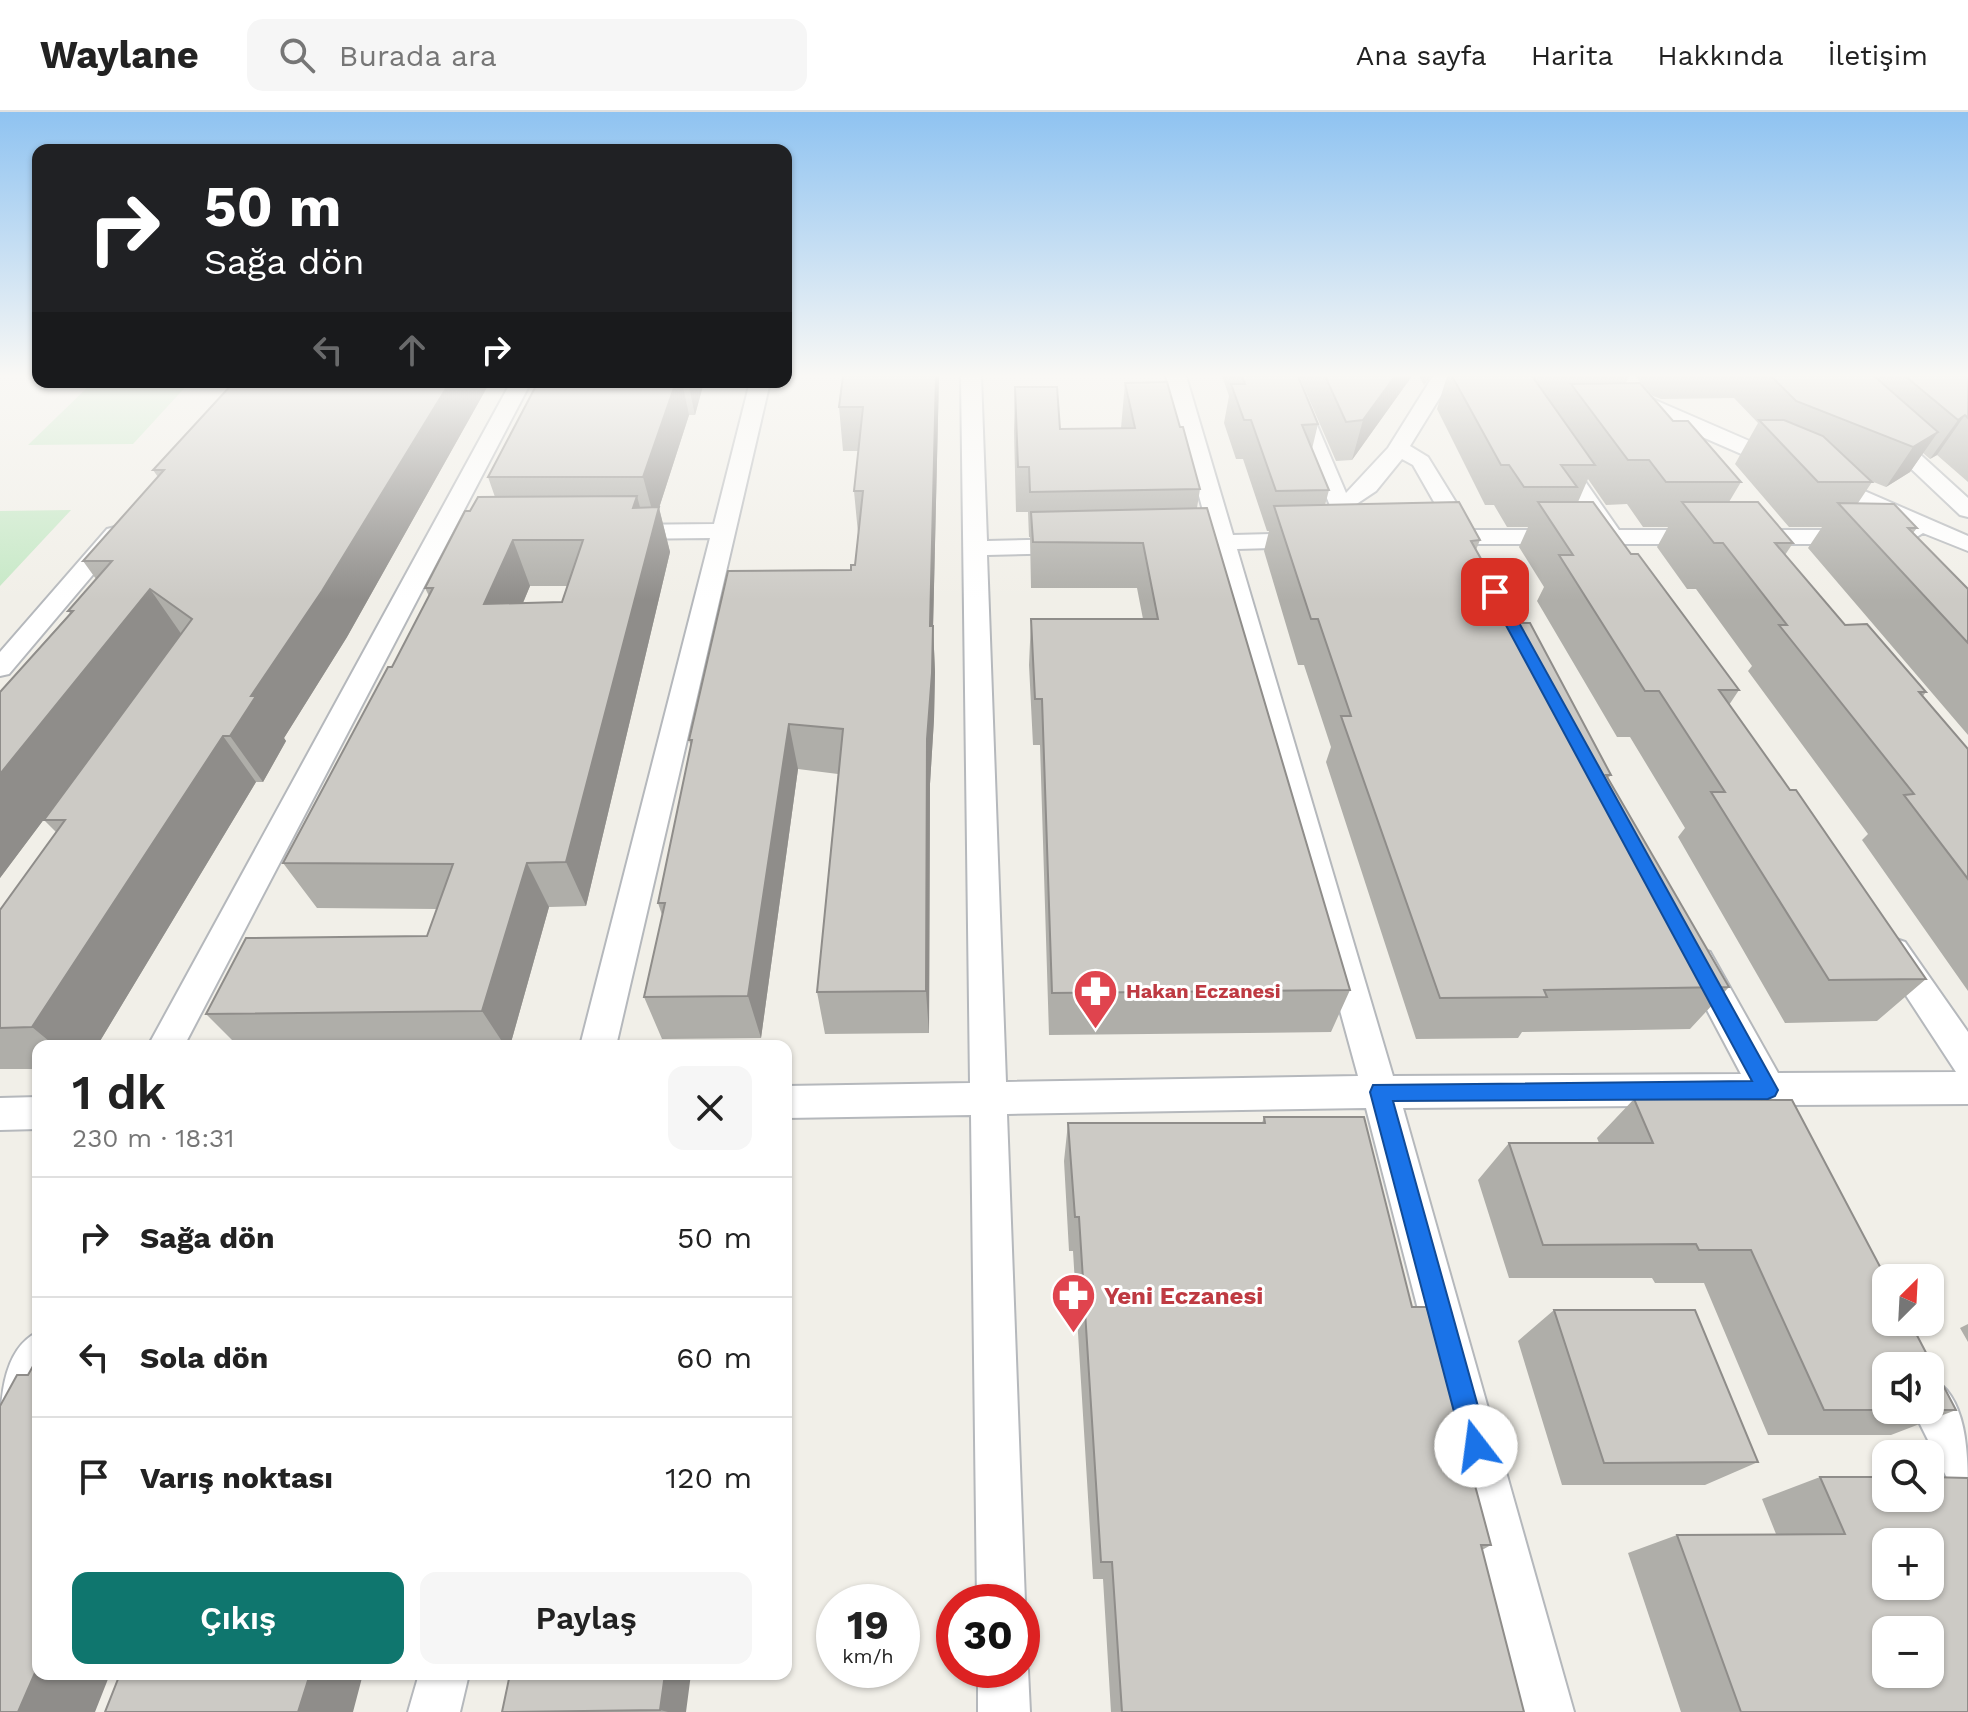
<!DOCTYPE html>
<html lang="tr">
<head>
<meta charset="utf-8">
<style>
  :root { --surface:#fff; --page:#f6f6f6; --text:#222; --muted:#767676; --line:#e0e0e0; --accent:#0f766e }
  body { margin:0; font-family:"Work Sans",sans-serif; background:var(--page); color:var(--text); height:100vh; display:flex; flex-direction:column; font-size:30px; white-space:nowrap }
  * { box-sizing:border-box; margin:0 }
  p { font-size:26px; color:var(--muted) }
  .icon { flex:none; width:44px; height:44px; fill:none; stroke:currentColor; stroke-width:2; stroke-linecap:round; stroke-linejoin:round }
  .map { position:relative; flex:1; overflow:hidden }
  .drawer { position:absolute; left:32px; top:928px; width:760px; height:640px; display:flex; flex-direction:column; background:var(--surface); border-radius:16px; box-shadow:0 2px 6px #0004 }
  .drawer>* { flex:none }
  .guide { position:absolute; left:32px; top:32px; width:760px; height:244px; border-radius:16px; box-shadow:0 2px 6px #0004; background:#202124; color:#fff; overflow:hidden }
  .needle { width:52px; rotate:24deg }
  .buttons { position:absolute; left:1872px; top:1152px; display:grid; gap:16px }
  .buttons a { display:grid; place-items:center; width:72px; height:72px; border-radius:16px; background:var(--surface); box-shadow:0 2px 6px #0004; font-size:40px }
  .speed { position:absolute; left:816px; top:1472px; display:flex; gap:16px; font-size:40px; font-weight:700; text-align:center }
  .speed>* { display:grid; place-content:center; width:104px; height:104px; border-radius:50%; background:var(--surface); box-shadow:0 2px 6px #0004; line-height:1 }
  .speed small { font-size:20px; font-weight:400 }
  .speed .limit { border:12px solid #d22; background:#fff; color:#111 }
  .pin { position:absolute; display:grid; place-items:center; width:68px; height:68px; color:#fff; margin:-34px; border-radius:16px; box-shadow:0 4px 12px #0006 }
  .me { position:absolute; width:88px; margin:-44px; rotate:345deg; stroke-linejoin:round; filter:drop-shadow(0 0 6px #0008) }
  .turn { display:flex; align-items:center; gap:28px; height:168px; padding:0 40px; font-size:36px }
  .turn .icon { width:104px; height:104px; stroke-width:2.5 }
  .turn b { display:block; font-size:56px; line-height:68px }
  .lanes { display:flex; align-items:center; height:76px; padding:0 40px; background:#0003; justify-content:center; gap:40px; direction:ltr }
  .lanes .off { opacity:.35 }
  .round { display:grid; place-items:center; flex:none; width:84px; height:84px; border-radius:16px; background:var(--page) }
  .overview { display:flex; align-items:center; justify-content:space-between; height:136px; padding:0 40px }
  h1 { font-size:48px; font-weight:600; line-height:60px }
  .primary-button { display:flex; gap:16px; margin-top:auto; padding:16px 40px }
  .primary-button a { flex:1; height:92px; border-radius:16px; background:var(--accent); color:#fff; font-size:32px; font-weight:600; line-height:92px; text-align:center }
  .primary-button a+a { background:var(--page); color:var(--text) }
  ul { padding:0; list-style:none }
  li { display:flex; align-items:center; gap:24px; height:120px; padding:0 40px; border-top:2px solid var(--line) }
  li div { flex:1 }
  li b { display:block; font-size:30px }
  li em { font-style:normal }
  header { display:flex; align-items:center; gap:48px; box-sizing:border-box; height:112px; padding:0 40px; background:var(--surface); border-bottom:2px solid var(--line) }
  header strong { font-size:38px }
  nav { display:flex; gap:44px; margin-inline-start:auto; font-size:28px }
  .search { width:560px; height:72px; background:var(--page); display:flex; align-items:center; gap:20px; box-sizing:border-box; padding:0 28px; border-radius:16px; color:var(--muted); font-size:30px }
  .map>svg:first-child { display:block }
  .green { fill:#c5e8c5 }
  .lines { fill:none; stroke-linecap:round; stroke-linejoin:round }
  .street-casing { stroke:#b5b8bc; stroke-width:4 }
  .street { fill:#fff; fill-rule:evenodd }
  .wall { fill:#afaea9; fill-rule:evenodd }
  .shaded-wall { fill:#8f8d8a }
  .building { fill:#cccac5; stroke:#8f8d8a; stroke-width:2; fill-rule:evenodd }
  .route { fill:#1a73e8; stroke:#114b97; stroke-width:2 }
  .labels { text-anchor:middle; dominant-baseline:central; stroke-width:6; stroke-linejoin:round; paint-order:stroke }
  .health-label { font-size:20px; font-weight:bold; fill:#be3a42; stroke:#fff; text-anchor:start }
  .near-health-label { font-size:24px; font-weight:bold; fill:#be3a42; stroke:#fff; text-anchor:start }
</style>
</head>
<body>
<header>
<strong>Waylane</strong>
<div class="search"><svg class="icon" aria-label="search" viewBox="0 0 24 24"><circle cx="10" cy="10" r="6"/><path d="M15 15l6 6"/></svg>Burada ara</div>
<nav><a>Ana sayfa</a><a>Harita</a><a>Hakkında</a><a>İletişim</a></nav>
</header>
<div class="map">
<svg width="1968" height="1600" viewBox="0 0 1968 1600">
  <rect width="100%" height="100%" fill="#f1efe8"/>
  <path class="green" d="M93 270H190L133 332 28 333Z
    M71 398 0 474V399Z"/>
  <g class="lines">
    <defs>
      <path id="street" d="M961 264H981L987 429 1073 427 1085 434 1073 441 987 443 1006 970 1358 964 1214 438 1195 436 1191 431 1195 426 1210 424 1166 264H1186L1233 423 1309 421 1321 428 1309 435 1237 437 1393 964 1741 962 1681 849 1686 840 1698 836 1710 840 1778 961 1956 960 1877 839 1881 830 1893 826 1905 830 1968 920V992L1792 993 1788 1002 1775 1007 1762 1002 1757 993 1403 996 1574 1600H1522L1366 996 1007 1002 1025 1490 1022 1498V1490H977L971 1003 786 1006V974L970 971Z
        M1276 264H1296L1346 381 1388 336 1433 264H1453L1410 334 1428 345 1473 418H1597L1548 346 1559 340 1566 342 1619 418H1879L1905 413 1562 264H1590L1648 285 1968 424V439L1923 421 1915 426 1879 432H1447L1435 425 1439 420 1450 418 1413 353 1402 347 1376 379 1352 395 1366 427 1354 434 1346 432Z
        M1813 264H1834L1968 386V405L1960 403Z
        M511 270H531L184 934H148Z
        M750 270H770L616 934H580L710 426 622 427 611 420 622 413 714 412Z
        M115 415 126 422 123 427 9 562 0 564V540L107 417Z
        M38 985V1017L0 1018V986Z
        M38 1220V1285L16 1329 0 1335C0 1295 0 1238 38 1220Z
        M1930 1265C1968 1284 1968 1342 1968 1383L1952 1376 1913 1298H1930Z
        M1022 1543 1028 1558 1030 1600H978V1558H1022Z
        M419 1562H469L460 1600H408Z"/>
    </defs>
    <use href="#street" class="street-casing"/>
    <use href="#street" class="street"/>
  </g>
  <path class="wall" d="M939 264 933 514 935 560 934 607 930 672 929 921 825 922 817 880 838 662 798 657 761 926 662 927 644 885 662 803 658 791 691 635 689 628 855 453 858 421 854 379 859 339H843L839 295Z
    M1222 264H1298L1318 312 1312 337 1329 378 1325 393 1480 428 1476 438 1517 511 1611 663 1608 666 1729 875 1690 917 1522 920 1518 926 1416 927 1326 650 1331 635 1304 553H1298L1264 439 1269 419H1267L1243 347H1236L1224 311 1229 284Z
    M1299 264H1412L1352 348 1336 349Z
    M1419 264H1431L1424 273Z
    M1447 264H1629L1626 271 1673 309 1741 370 1729 390 1793 431 1785 443 1845 513 1926 580 1923 584 1968 637V879L1862 728 1868 722 1748 559 1752 554 1696 477H1687L1657 435 1668 415H1643L1627 392 1606 393 1588 367 1578 390 1631 442 1739 578 1729 593 1926 867 1877 909 1785 911 1678 725 1685 716 1630 625H1617L1537 489 1544 475 1519 435 1528 415H1507L1494 393H1485L1437 297Z
    M1635 264H1968V370L1937 343 1930 347 1923 341 1910 360 1886 375 1871 369 1872 370 1858 391 1917 416 1913 421 1968 477V623L1808 436 1822 415H1789L1735 352 1758 311 1734 286 1661 287 1653 284Z
    M234 270H490L347 525 284 626 286 629 263 670H256L97 934H38V957H0V798L56 720 44 708 92 643 0 766V580L70 501 68 499 96 467 83 449 158 365 153 358Z
    M538 270H704L695 303H689L659 396 670 440 586 794 549 795 510 934H238L206 902 427 824 437 797 317 796 283 751 392 555 429 484 425 476 470 399 495 385 488 365ZM530 474H567L562 490 523 491Z
    M1125 271 1180 315 1200 377 1197 396 1350 878 1331 920 1049 923 1040 633H1033L1029 553 1031 507H1143L1137 476H1031L1030 425H1029L1028 400H1016L1014 319 1015 275 1060 317 1121 316Z
    M1634 987 1956 1298 1891 1323H1768L1704 1171H1655L1652 1166H1509L1478 1068 1509 1031H1599L1597 1026Z
    M1264 1005 1412 1195 1491 1433 1482 1438 1524 1600H1111L1103 1467H1093L1073 1139H1069L1064 1049 1068 1011H1262Z
    M1554 1198 1758 1350 1705 1373H1562L1518 1229Z
    M1968 1212V1230L1960 1216Z
    M1820 1365 1968 1600H1681L1628 1441 1677 1423 1776 1422 1762 1387Z
    M510 1562 686 1600H502Z"/>
  <path class="shaded-wall" d="M936 264H939L932 560 930 514Z
    M1395 264H1412L1352 348 1363 308Z
    M450 270H490L347 525 284 626 286 629 263 670 230 624 251 584Z
    M676 270H682L689 303 659 396 670 440 586 794 566 750 655 409 643 365Z
    M688 270H704L695 303Z
    M1965 303 1937 343 1930 347 1958 308Z
    M1938 320 1910 360 1886 375 1913 335Z
    M637 384 649 429 633 396Z
    M513 428 530 474 503 538 484 492Z
    M150 477 182 523 0 766V662Z
    M933 514 935 560 934 607 930 672 929 921 926 879 927 627Z
    M789 612 798 657 761 926 748 884Z
    M223 624 256 670 97 934H55L32 915Z
    M527 751 549 795 510 934H505L482 899Z
    M38 1554V1562H110L95 1600H18Z
    M310 1562H363L353 1600H298Z
    M665 1562H691L686 1600H668L660 1598Z"/>
  <path class="building" d="M843 264H936L930 514H933L932 561 927 627 926 879 817 880 843 617 789 612 748 884 644 885 665 791H658L692 628H689L728 459 851 458V453H855L863 379H854L863 295H839Z
    M1242 264H1298L1318 312 1302 313 1329 378 1276 379 1251 308H1244L1231 272H1245Z
    M1325 264H1395L1363 308 1346 310Z
    M1452 264H1532L1595 353H1561L1577 375H1524L1509 353H1501Z
    M1771 264H1874L1938 320 1913 335 1796 289Z
    M1905 264H1968V306L1965 303 1958 308Z
    M234 270H450L322 479 251 584H256L230 624H223L32 915 0 916V798L65 708H44L192 507 150 477 0 662V580L73 499H68L112 449H83L164 358H153Z
    M538 270H676L643 365H488Z
    M1167 270 1180 315H1183L1200 377 1030 380 1029 355H1018L1015 275H1057L1060 317 1135 316 1125 271Z
    M1640 271 1673 309H1688L1741 370H1666L1649 348H1628L1571 272Z
    M1759 308H1784L1823 324 1872 370H1818Z
    M637 384 633 396 659 395 566 750 527 751 482 899 206 902 246 826 427 824 453 752 283 751 388 555H392L433 476H425L465 399H470L478 385ZM513 428H583L562 490 484 492Z
    M1459 390 1480 428 1471 429 1517 511H1530L1611 663H1606L1729 875 1544 878 1547 885 1440 886 1341 604H1351L1318 507H1311L1274 394Z
    M1538 390H1593L1631 442H1638L1739 578H1719L1790 678H1796L1926 867 1829 868 1711 680H1725L1659 579H1645L1559 443H1573Z
    M1682 390H1758L1793 431H1775L1845 513 1867 512 1926 580H1919L1968 637V767L1904 683 1914 682 1779 513H1787L1723 431H1714Z
    M1838 391 1894 392 1917 416H1908L1968 477V531Z
    M1207 396 1350 878 1052 881 1042 587H1035L1031 507H1158L1143 431 1033 430 1031 400Z
    M1634 987 1792 988 1886 1166V1210H1910L1956 1298H1824L1751 1138H1699L1696 1132 1543 1133 1509 1031H1653ZM1886 1254H1930V1298H1886Z
    M1264 1005H1364L1412 1195H1427L1491 1433H1481L1524 1600H1122L1112 1450H1101L1079 1105H1075L1068 1011H1265Z
    M1554 1198H1695L1758 1350 1604 1351Z
    M38 1245V1554L18 1600H0V1294L17 1263H28Z
    M1820 1365H1886V1386H1930V1365L1968 1366V1600H1741L1677 1423 1845 1422ZM1886 1430H1930V1474H1886ZM1886 1518H1930V1562H1886Z
    M120 1562H310L298 1600H105Z
    M510 1562H665L660 1598 502 1600Z"/>
  <linearGradient id="sky" x2="0" y2="1"><stop stop-color="#8fc3f1"/><stop offset="0.54" stop-color="#f9f8f5"/><stop offset="1" stop-color="#f9f8f5" stop-opacity="0"/></linearGradient>
  <rect width="1968" height="488" fill="url(#sky)"/>
  <path class="route" d="M1495 476 1502 480 1778 978 1775 984 1768 987 1393 989 1489 1334 1485 1343 1476 1347 1467 1343 1463 1334 1370 980 1373 973 1752 969 1488 480Z"/>
  <defs>
    <symbol id="pharmacy-pin" viewBox="-11 -11 22 30"><path d="M0 17L-7.5 6A9.5 9.5 0 1 1 7.5 6Z" fill="#e0444e" stroke="#fff"/><path d="M-2-6h4v4h4v4h-4v4h-4v-4h-4v-4h4Z" fill="#fff"/></symbol>
  </defs>
  <g fill-rule="evenodd">
    <use href="#pharmacy-pin" x="1070" y="854" width="51" height="69"/>
    <use href="#pharmacy-pin" x="1048" y="1158" width="51" height="69"/>
  </g>
  <g class="labels">
    <g class="health-label">
      <text x="1126" y="879">Hakan Eczanesi</text>
    </g>
    <g class="near-health-label">
      <text x="1104" y="1184">Yeni Eczanesi</text>
    </g>
  </g>
</svg>
<div class="buttons">
<a><svg class="needle" viewBox="-14 -14 28 28"><path d="M0-13l5 13h-10z" fill="#e53935"/><path d="M0 13l5-13h-10z" fill="#767676"/></svg></a>
<a><svg class="icon" aria-label="sound" viewBox="0 0 24 24"><path d="M4 9h4l5-4v14l-5-4H4zM17 9q2 3 0 6"/></svg></a>
<a><svg class="icon" aria-label="search" viewBox="0 0 24 24"><circle cx="10" cy="10" r="6"/><path d="M15 15l6 6"/></svg></a>
<a>+</a>
<a>−</a>
</div>
<div class="speed"><div>19<small>km/h</small></div><div class="limit">30</div></div>
<div class="pin" style="left:1495px;top:480px;background:#d93025"><svg class="icon" aria-label="arrive" viewBox="0 0 24 24"><path d="M6 21V4h12l-3 4 3 4H6"/></svg></div>
<svg class="me" style="left:1476px;top:1334px" viewBox="-20 -20 40 40"><circle r="19" fill="#fff"/><path d="M0-13L10 11 0 6-10 11z" fill="#1a73e8"/></svg>
<div class="guide">
<div class="turn"><svg class="icon" aria-label="right" viewBox="0 0 24 24"><path d="M7 20v-9h11M14 6l5 5-5 5"/></svg><div><b>50 m</b>Sağa dön</div></div>
<div class="lanes"><svg class="icon off" aria-label="left" viewBox="0 0 24 24"><path d="M17 20v-9H6M10 6l-5 5 5 5"/></svg><svg class="icon off" aria-label="ahead" viewBox="0 0 24 24"><path d="M12 20V5M6 11l6-6 6 6"/></svg><svg class="icon" aria-label="right" viewBox="0 0 24 24"><path d="M7 20v-9h11M14 6l5 5-5 5"/></svg></div>
</div>
<section class="drawer">
<div class="overview"><div><h1>1 dk</h1><p>230 m · 18:31</p></div><a class="round"><svg class="icon" aria-label="close" viewBox="0 0 24 24"><path d="M6 6l12 12M18 6L6 18"/></svg></a></div>
<ul>
<li><svg class="icon" aria-label="right" viewBox="0 0 24 24"><path d="M7 20v-9h11M14 6l5 5-5 5"/></svg><div><b>Sağa dön</b></div><em>50 m</em></li>
<li><svg class="icon" aria-label="left" viewBox="0 0 24 24"><path d="M17 20v-9H6M10 6l-5 5 5 5"/></svg><div><b>Sola dön</b></div><em>60 m</em></li>
<li><svg class="icon" aria-label="arrive" viewBox="0 0 24 24"><path d="M6 21V4h12l-3 4 3 4H6"/></svg><div><b>Varış noktası</b></div><em>120 m</em></li>
</ul>
<div class="primary-button"><a>Çıkış</a><a>Paylaş</a></div>
</section>
</div>
</body>
</html>
